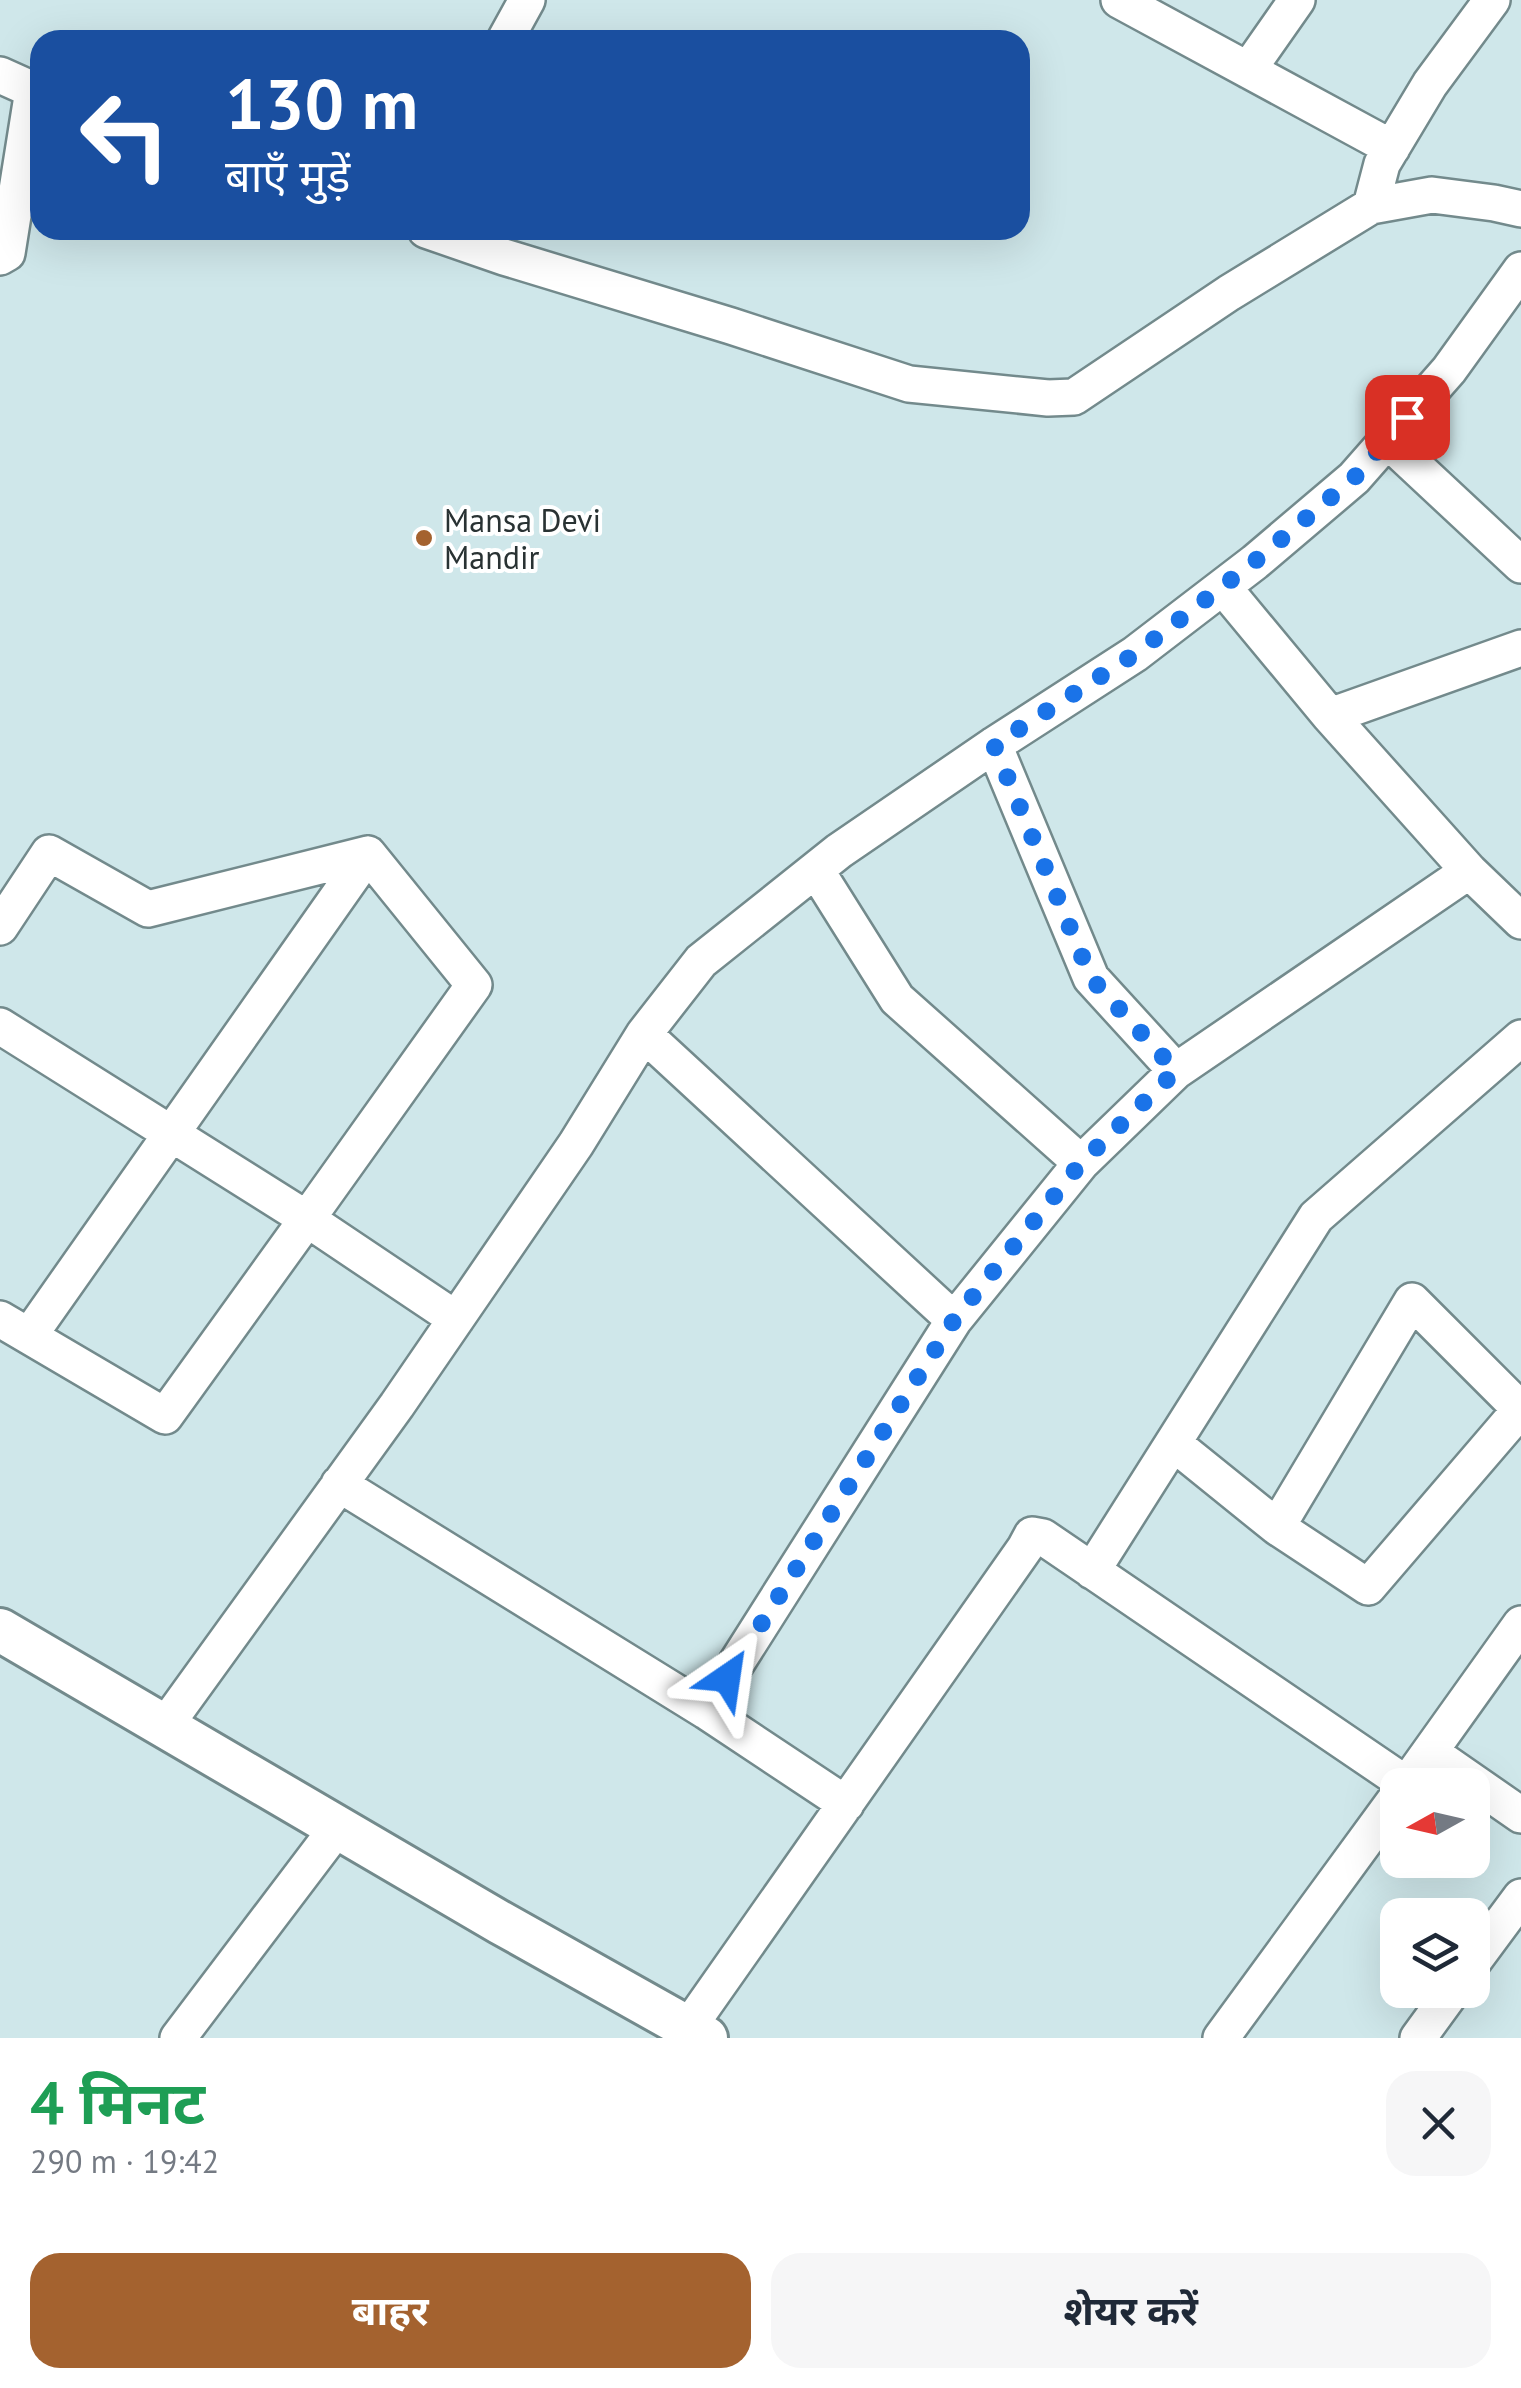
<!DOCTYPE html>
<html lang="hi">
<head>
<meta charset="utf-8">
<style>
  :root { --surface:#fff; --page:#f6f6f7; --text:#1f2937; --muted:#747a83; --accent:#a4622f }
  body { margin:0; font-family:"PT Sans","Noto Sans Devanagari",sans-serif; background:var(--page); color:var(--text); height:100vh; display:flex; flex-direction:column; font-size:38px; white-space:nowrap }
  * { box-sizing:border-box; margin:0 }
  p { font-size:32px; color:var(--muted) }
  .icon { flex:none; width:55px; height:55px; fill:none; stroke:currentColor; stroke-width:2; stroke-linecap:round; stroke-linejoin:round }
  .map { position:relative; height:2038px; overflow:hidden }
  .drawer { display:flex; flex-direction:column; background:var(--surface); flex:1 }
  .drawer>* { flex:none }
  .guide { position:absolute; left:30px; top:30px; width:1000px; height:210px; border-radius:30px; box-shadow:0 10px 40px #0002; background:#1a4fa0; color:#fff; overflow:hidden }
  .needle { width:65px; rotate:262deg }
  .tools { position:absolute; left:1380px; top:1768px; display:grid; gap:20px }
  .tools a { display:grid; place-items:center; width:110px; height:110px; border-radius:20px; background:var(--surface); box-shadow:0 10px 40px #0002; font-size:50px }
  .pin { position:absolute; display:grid; place-items:center; width:85px; height:85px; color:#fff; margin:-42px; border-radius:20px; box-shadow:0 5px 15px #0006 }
  .me { position:absolute; width:110px; margin:-55px; rotate:32deg; stroke-linejoin:round; filter:drop-shadow(0 0 8px #0008) }
  .turn { display:flex; align-items:center; gap:35px; height:210px; padding:0 30px; font-size:45px }
  .turn .icon { width:130px; height:130px; stroke-width:2.5 }
  .turn b { display:block; font-size:70px; line-height:85px }
  .round { display:grid; place-items:center; flex:none; width:105px; height:105px; border-radius:30px; background:var(--page) }
  .summary { display:flex; align-items:center; justify-content:space-between; height:170px; padding:0 30px }
  h1 { font-size:60px; font-weight:700; line-height:75px; color:#1e9e55 }
  .cta { display:flex; gap:20px; margin-top:auto; padding:20px 30px }
  .cta a { flex:1; height:115px; border-radius:30px; background:var(--accent); color:#fff; font-size:40px; font-weight:700; line-height:115px; text-align:center }
  .cta a+a { background:var(--page); color:var(--text) }
  .map>svg:first-child { display:block }
  .lines { fill:none; stroke-linecap:round; stroke-linejoin:round }
  .minor-casing { stroke:#738a8c; stroke-width:40 }
  .tertiary-casing { stroke:#738a8c; stroke-width:48 }
  .minor { stroke:#fff; stroke-width:35 }
  .tertiary { stroke:#fff; stroke-width:42 }
  .route { stroke:#1a73e8; stroke-width:18; stroke-dasharray:0 32.4 }
  .poi-dot { fill:#a4622f; stroke:#fff; stroke-width:4 }
  .labels { text-anchor:middle; dominant-baseline:central; stroke-width:8; stroke-linejoin:round; paint-order:stroke }
  .poi-label { font-size:32px; fill:#293233; stroke:#fff; text-anchor:start }
</style>
</head>
<body>
<div class="map">
<svg width="1521" height="2038" viewBox="0 0 1521 2038">
  <rect width="100%" height="100%" fill="#cfe7ea"/>
  <g class="lines">
    <defs>
      <path id="minor" d="M1119 0 1392 148
        M505 40 527 0
        M1248 70 1297 0
        M0 75 40 93
        M1371 206 1382 164 1430 84 1492 0
        M426 230 504 257 731 326 909 384 1048 398 1074 397 1229 293 1371 206 1432 195 1494 203 1521 209
        M0 257 7 253 33 90
        M1387 440 1521 565
        M1223 587 1330 716
        M994 745 1091 978 1176 1071
        M816 870 897 999 1081 1163
        M1469 871 1521 921
        M0 927 49 853 148 909 368 854 474 985 307 1219 456 1319
        M0 1026 307 1219 165 1416 0 1319
        M644 1034 954 1320 706 1711 846 1804
        M954 1320 1081 1163 1176 1071 1469 871 1330 716 1521 648
        M29 1336 368 854
        M1173 1443 1277 1527 1412 1301 1521 1410
        M339 1484 706 1711
        M1277 1527 1368 1587 1520 1410
        M1092 1571 1316 1217 1521 1038
        M165 1726 397 1405 576 1144 644 1034 701 961 839 851 994 745 1135 654 1255 562 1354 478 1449 370 1521 270
        M1430 1752 1521 1815
        M1406 1785 1521 1624
        M1472 1963 1521 1897
        M688 2028 1025 1548 1032 1535 1043 1537 1406 1784
        M178 2038 337 1828
        M1221 2038 1398 1796
        M1418 2038 1453 1990"/>
      <path id="tertiary" d="M0 1630 501 1923 706 2038"/>
    </defs>
    <use href="#minor" class="minor-casing"/>
    <use href="#tertiary" class="tertiary-casing"/>
    <use href="#minor" class="minor"/>
    <use href="#tertiary" class="tertiary"/>
  </g>
  <g class="lines">
    <path class="route" d="M727 1678 954 1320 1081 1163 1176 1071 1091 978 994 745 1135 654 1254 562 1354 478 1407 417"/>
  </g>
  <circle class="poi-dot" cx="424" cy="538" r="10"/>
  <g class="labels">
    <g class="poi-label">
      <text x="444" y="520">Mansa Devi<tspan x="444" dy="37">Mandir</tspan></text>
    </g>
  </g>
</svg>
<div class="tools">
<a><svg class="needle" viewBox="-14 -14 28 28"><path d="M0-13l5 13h-10z" fill="#e53935"/><path d="M0 13l5-13h-10z" fill="#747a83"/></svg></a>
<a><svg class="icon" aria-label="layers" viewBox="0 0 24 24"><path d="M12 4l9 5-9 5-9-5zM3 14l9 5 9-5"/></svg></a>
</div>
<div class="pin" style="left:1407px;top:417px;background:#d93025"><svg class="icon" aria-label="arrive" viewBox="0 0 24 24"><path d="M6 21V4h12l-3 4 3 4H6"/></svg></div>
<svg class="me" style="left:727px;top:1678px" viewBox="-20 -20 40 40"><path d="M0-17L14 15 0 8-14 15z" fill="#1a73e8" stroke="#fff" stroke-width="4"/></svg>
<div class="guide">
<div class="turn"><svg class="icon" aria-label="left" viewBox="0 0 24 24"><path d="M17 20v-9H6M10 6l-5 5 5 5"/></svg><div><b>130 m</b>बाएँ मुड़ें</div></div>
</div>
</div>
<section class="drawer">
<div class="summary"><div><h1>4 मिनट</h1><p>290 m · 19:42</p></div><a class="round"><svg class="icon" aria-label="close" viewBox="0 0 24 24"><path d="M6 6l12 12M18 6L6 18"/></svg></a></div>
<div class="cta"><a>बाहर</a><a>शेयर करें</a></div>
</section>
</body>
</html>
